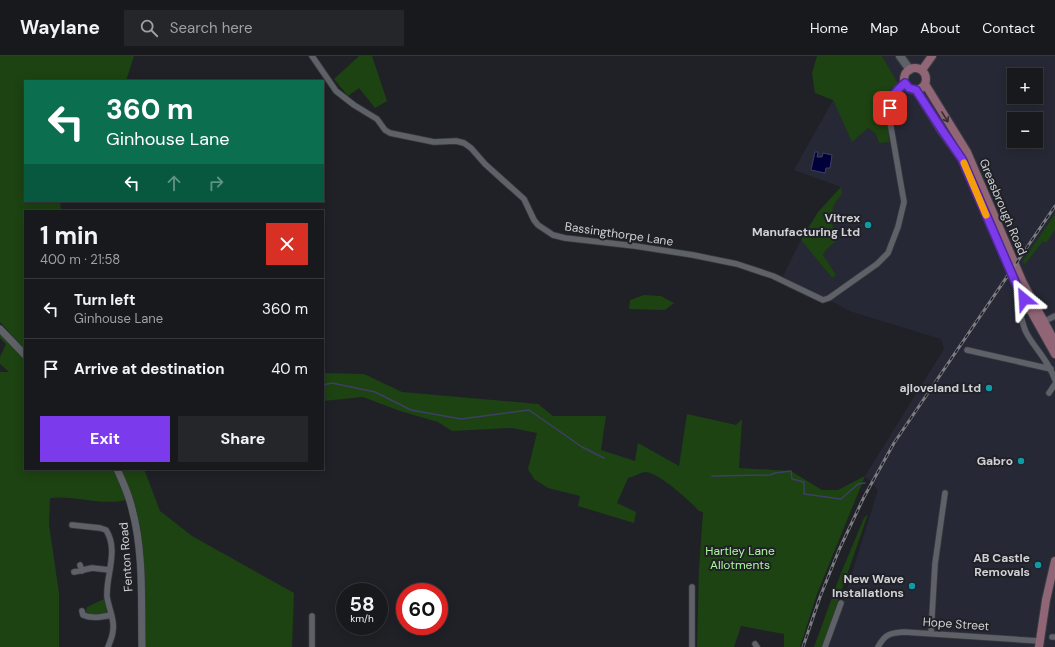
<!DOCTYPE html>
<html lang="en">
<head>
<meta charset="utf-8">
<style>
  :root { --surface:#17191d; --page:#24262a; --text:#f1f3f6; --muted:#9ea0a4; --line:#36383b; --accent:#7c3aed }
  body { margin:0; font-family:"DM Sans",sans-serif; background:var(--page); color:var(--text); height:100vh; display:flex; flex-direction:column; font-size:15px; white-space:nowrap }
  * { box-sizing:border-box; margin:0 }
  p { font-size:13px; color:var(--muted) }
  .icon { flex:none; width:22px; height:22px; fill:none; stroke:currentColor; stroke-width:2; stroke-linecap:round; stroke-linejoin:round }
  .map { position:relative; flex:1; overflow:hidden }
  .details { position:absolute; left:24px; top:154px; width:300px; height:260px; display:flex; flex-direction:column; background:var(--surface); border-radius:0px; box-shadow:0 2px 10px #0003,0 0 0 1px var(--line) }
  .details>* { flex:none }
  .hud { position:absolute; left:24px; top:24px; width:300px; height:122px; border-radius:0px; box-shadow:0 2px 10px #0003,0 0 0 1px var(--line); background:#0b6e4f; color:#fff; overflow:hidden }
  .controls { position:absolute; left:1007px; top:12px; display:grid; gap:8px }
  .controls a { display:grid; place-items:center; width:36px; height:36px; border-radius:0px; background:var(--surface); box-shadow:0 2px 10px #0003,0 0 0 1px var(--line); font-size:20px }
  .speed { position:absolute; left:336px; top:527px; display:flex; gap:8px; font-size:20px; font-weight:700; text-align:center }
  .speed>* { display:grid; place-content:center; width:52px; height:52px; border-radius:50%; background:var(--surface); box-shadow:0 2px 10px #0003,0 0 0 1px var(--line); line-height:1 }
  .speed small { font-size:10px; font-weight:400 }
  .speed .limit { border:6px solid #d22; background:#fff; color:#111 }
  .pin { position:absolute; display:grid; place-items:center; width:34px; height:34px; color:#fff; margin:-17px; border-radius:8px; box-shadow:0 2px 6px #0006 }
  .me { position:absolute; width:44px; margin:-22px; rotate:333deg; stroke-linejoin:round; filter:drop-shadow(0 0 3px #0008) }
  .turn { display:flex; align-items:center; gap:14px; height:84px; padding:0 16px; font-size:18px }
  .turn .icon { width:52px; height:52px; stroke-width:2.5 }
  .turn b { display:block; font-size:28px; line-height:34px }
  .lanes { display:flex; align-items:center; height:38px; padding:0 16px; background:#0003; justify-content:center; gap:20px; direction:ltr }
  .lanes .off { opacity:.35 }
  .round { display:grid; place-items:center; flex:none; width:42px; height:42px; border-radius:0px; background:var(--page) }
  .summary { display:flex; align-items:center; justify-content:space-between; height:68px; padding:0 16px }
  h1 { font-size:24px; font-weight:700; line-height:30px }
  .primary-button { display:flex; gap:8px; margin-top:auto; padding:8px 16px }
  .primary-button a { flex:1; height:46px; border-radius:0px; background:var(--accent); color:#fff; font-size:16px; font-weight:700; line-height:46px; text-align:center }
  .primary-button a+a { background:var(--page); color:var(--text) }
  ul { padding:0; list-style:none }
  li { display:flex; align-items:center; gap:12px; height:60px; padding:0 16px; border-top:1px solid var(--line) }
  li div { flex:1 }
  li b { display:block; font-size:15px }
  li em { font-style:normal }
  header { display:flex; align-items:center; gap:24px; box-sizing:border-box; height:56px; padding:0 20px; background:var(--surface); border-bottom:1px solid var(--line) }
  header strong { font-size:19px }
  nav { display:flex; gap:22px; margin-inline-start:auto; font-size:14px }
  .search { width:280px; height:36px; background:var(--page); display:flex; align-items:center; gap:10px; box-sizing:border-box; padding:0 14px; border-radius:0px; color:var(--muted); font-size:15px }
  .map>svg:first-child { display:block }
  .built { fill:#262935; fill-rule:evenodd }
  .green { fill:#1d4312 }
  .water { fill:#00003a; stroke:#3e3f68 }
  .lines { fill:none; stroke-linecap:round; stroke-linejoin:round }
  .stream { stroke:#3e3f68; stroke-width:1.5 }
  .minor-casing { stroke:#393b3f; stroke-width:7 }
  .tertiary-casing { stroke:#393b3f; stroke-width:8 }
  .secondary-casing { stroke:#393b3f; stroke-width:10 }
  .primary-casing { stroke:#393b3f; stroke-width:10 }
  .minor { stroke:#5f6168; stroke-width:5.5 }
  .tertiary { stroke:#5f6168; stroke-width:7 }
  .secondary { stroke:#5f6168; stroke-width:8 }
  .primary { stroke:#906576; stroke-width:8 }
  .rail-casing { stroke:#7c7d82; stroke-width:3 }
  .rail { stroke:#1f2127; stroke-width:1.5; stroke-dasharray:4.5; stroke-linecap:butt }
  .oneway { stroke:#362f37 }
  .route-casing { stroke:#51269a; stroke-width:10 }
  .route { stroke:#7c3aed; stroke-width:7 }
  .slow { stroke:#f59e0b; stroke-width:7 }
  .culture-dot { fill:#0f9aa8; stroke:#1f2127; stroke-width:1.5 }
  .labels { text-anchor:middle; dominant-baseline:central; stroke-width:4; stroke-linejoin:round; paint-order:stroke }
  .street-label { font-size:12px; fill:#d0d1d5; stroke:#1f2127 }
  .poi-label { font-size:12px; font-weight:bold; fill:#d0d1d5; stroke:#1f2127; text-anchor:end }
  .park-label { font-size:12px; fill:#adf89a; stroke:#1f2127 }
</style>
</head>
<body>
<header>
<strong>Waylane</strong>
<div class="search"><svg class="icon" aria-label="search" viewBox="0 0 24 24"><circle cx="10" cy="10" r="6"/><path d="M15 15l6 6"/></svg>Search here</div>
<nav><a>Home</a><a>Map</a><a>About</a><a>Contact</a></nav>
</header>
<div class="map">
<svg width="1055" height="591" viewBox="0 0 1055 591">
  <rect width="100%" height="100%" fill="#1f2127"/>
  <path class="built" d="M882 0H1055V591H829L878 434 865 420 944 293 941 283 852 256 783 220 801 184 832 222 823 199 826 194 837 184 832 166 833 150 842 138 841 131 794 114 833 44 852 85 868 72 876 78 879 87 887 56 890 34 899 29ZM1014 19H1036V41H1014ZM1014 63H1036V85H1014Z"/>
  <path class="green" d="M0 0H134L126 25H25V145H60L61 155H25V294L0 266Z
    M359 0H372L387 45 375 52 359 32 348 40 334 23Z
    M817 0H882L899 29 890 34 887 56 889 86 879 87 876 78 868 72 852 86 833 44 815 37 812 17Z
    M841 131 842 138 833 150 832 167 837 184 826 194 823 199 836 219 832 222 801 184 818 156Z
    M1055 158V174L1046 187 1043 185 1025 208 1022 206Z
    M644 239 661 240 674 247 665 254 629 253 630 244Z
    M0 278 25 303V413H115L127 444C100 450 76 439 50 442L49 469 59 537V591H0V316H9L0 308V301L6 288 0 282Z
    M323 317 364 318 402 336 538 348 553 360H606L601 394 635 405 638 387 679 410 687 358 736 369 742 363 739 412 791 415 822 434H838L865 420 817 538 800 591H784V578L741 570 734 591H697L699 513 703 456 699 455C690 445 659 417 646 416 641 416 633 421 628 422L617 447 636 456 634 467 578 450 580 440 548 432 534 423 528 413 537 377 512 372 452 375 438 366 400 355 363 341 323 345Z
    M121 413H144L160 455 192 480 294 537 292 591H145C144 547 148 492 135 450 131 438 126 425 121 413Z
    M868 458 822 591H814L841 517 864 462Z
    M104 543 107 555 105 558 92 559 86 556 87 551Z"/>
  <path class="water" d="M815 96H818L817 101H822L823 97 832 99 830 112H826L825 117 811 114Z"/>
  <g class="lines">
    <path class="stream" d="M323 329 332 327 375 336 411 354 461 363 529 354 582 391 604 402
      M712 420 770 419 775 417 791 415 792 423 804 426V438L841 443 858 428 865 427"/>
    <defs>
      <path id="minor" d="M312 0 336 35 354 49 377 63 385 74 390 77 434 86 456 85 464 87 471 92 485 108 524 143 534 164 538 169 553 179 565 182 635 190 693 199 737 208 773 220 823 244 829 242 877 208 888 197 898 171 904 146 889 60 891 44 895 36 905 27
        M1020 256C1022 263 1023 271 1027 278 1036 294 1049 305 1055 324
        M1041 267 1055 260
        M967 294 1051 313
        M1049 337 1055 328
        M72 469 100 472 106 474C119 494 106 519 107 540 108 551 115 563 113 574 113 579 110 586 108 591
        M80 509 82 515
        M74 516 92 512 110 514
        M82 555 83 559C92 563 102 561 111 559
        M312 560V591
        M931 577 935 508 945 437
        M1052 581H1055
        M755 588 757 591
        M692 591V531
        M825 591 841 547
        M878 591C885 578 890 577 904 576L1040 585"/>
      <path id="tertiary" d="M0 273 25 299
        M117 413C123 426 129 439 132 453 144 497 141 546 142 591"/>
      <path id="secondary" d="M900 0 910 14"/>
      <path id="primary" d="M904 23a11 11 0 1 1 22 0a11 11 0 1 1-22 0Z
        M922 14 932 0
        M925 28 967 96 1023 227 1055 286
        M916 34 941 74 962 103 1017 230 1055 298
        M1039 591 1046 544 1055 505"/>
    </defs>
    <use href="#minor" class="minor-casing"/>
    <use href="#tertiary" class="tertiary-casing"/>
    <use href="#secondary" class="secondary-casing"/>
    <use href="#primary" class="primary-casing"/>
    <use href="#minor" class="minor"/>
    <use href="#tertiary" class="tertiary"/>
    <use href="#secondary" class="secondary"/>
    <use href="#primary" class="primary"/>
    <defs>
      <path id="rail" d="M803 591 820 541 839 494 864 441 894 387 1055 150"/>
    </defs>
    <use href="#rail" class="rail-casing"/>
    <use href="#rail" class="rail"/>
  </g>
  <defs><path id="oneway-shaft" d="M-6 0H5M1.5-3L5.5 0L1.5 3" fill="none" stroke-width="1.6" stroke-linecap="round" stroke-linejoin="round"/></defs>
  <use class="oneway" href="#oneway-shaft" transform="translate(945 61) rotate(58)"/>
  <g class="lines">
    <defs>
      <path id="route" d="M890 52C891 40 896 35 905 27L909 32 916 34 942 74 962 103 1017 230 1024 243"/>
    </defs>
    <use href="#route" class="route-casing"/>
    <use href="#route" class="route"/>
    <path class="slow" d="M964 107 986 159"/>
  </g>
  <g class="culture-dot">
    <circle cx="868" cy="169" r="4"/>
    <circle cx="989" cy="332" r="4"/>
    <circle cx="1021" cy="405" r="4"/>
    <circle cx="1038" cy="509" r="4"/>
    <circle cx="912" cy="530" r="4"/>
  </g>
  <g class="labels">
    <g class="street-label">
      <text transform="translate(1003 151) rotate(67)">Greasbrough Road</text>
      <text transform="translate(619 178) rotate(8)">Bassingthorpe Lane</text>
      <text transform="translate(126 501) rotate(-94)">Fenton Road</text>
      <text transform="translate(956 568) rotate(4)">Hope Street</text>
    </g>
    <g class="poi-label">
      <text x="860" y="162">Vitrex<tspan x="860" dy="14">Manufacturing Ltd</tspan></text>
      <text x="981" y="332">ajloveland Ltd</text>
      <text x="1013" y="405">Gabro</text>
      <text x="1030" y="502">AB Castle<tspan x="1030" dy="14">Removals</tspan></text>
      <text x="904" y="523">New Wave<tspan x="904" dy="14">Installations</tspan></text>
    </g>
    <g class="park-label">
      <text x="740" y="495">Hartley Lane<tspan x="740" dy="14">Allotments</tspan></text>
    </g>
  </g>
</svg>
<div class="controls">
<a>+</a>
<a>−</a>
</div>
<div class="speed"><div>58<small>km/h</small></div><div class="limit">60</div></div>
<div class="pin" style="left:890px;top:52px;background:#d93025"><svg class="icon" aria-label="arrive" viewBox="0 0 24 24"><path d="M6 21V4h12l-3 4 3 4H6"/></svg></div>
<svg class="me" style="left:1024px;top:243px" viewBox="-20 -20 40 40"><path d="M0-17L14 15 0 8-14 15z" fill="#7c3aed" stroke="#fff" stroke-width="4"/></svg>
<div class="hud">
<div class="turn"><svg class="icon" aria-label="left" viewBox="0 0 24 24"><path d="M17 20v-9H6M10 6l-5 5 5 5"/></svg><div><b>360 m</b>Ginhouse Lane</div></div>
<div class="lanes"><svg class="icon" aria-label="left" viewBox="0 0 24 24"><path d="M17 20v-9H6M10 6l-5 5 5 5"/></svg><svg class="icon off" aria-label="ahead" viewBox="0 0 24 24"><path d="M12 20V5M6 11l6-6 6 6"/></svg><svg class="icon off" aria-label="right" viewBox="0 0 24 24"><path d="M7 20v-9h11M14 6l5 5-5 5"/></svg></div>
</div>
<section class="details">
<div class="summary"><div><h1>1 min</h1><p>400 m · 21:58</p></div><a class="round" style="background:#d93025;color:#fff"><svg class="icon" aria-label="close" viewBox="0 0 24 24"><path d="M6 6l12 12M18 6L6 18"/></svg></a></div>
<ul>
<li><svg class="icon" aria-label="left" viewBox="0 0 24 24"><path d="M17 20v-9H6M10 6l-5 5 5 5"/></svg><div><b>Turn left</b><p>Ginhouse Lane</p></div><em>360 m</em></li>
<li><svg class="icon" aria-label="arrive" viewBox="0 0 24 24"><path d="M6 21V4h12l-3 4 3 4H6"/></svg><div><b>Arrive at destination</b></div><em>40 m</em></li>
</ul>
<div class="primary-button"><a>Exit</a><a>Share</a></div>
</section>
</div>
</body>
</html>
